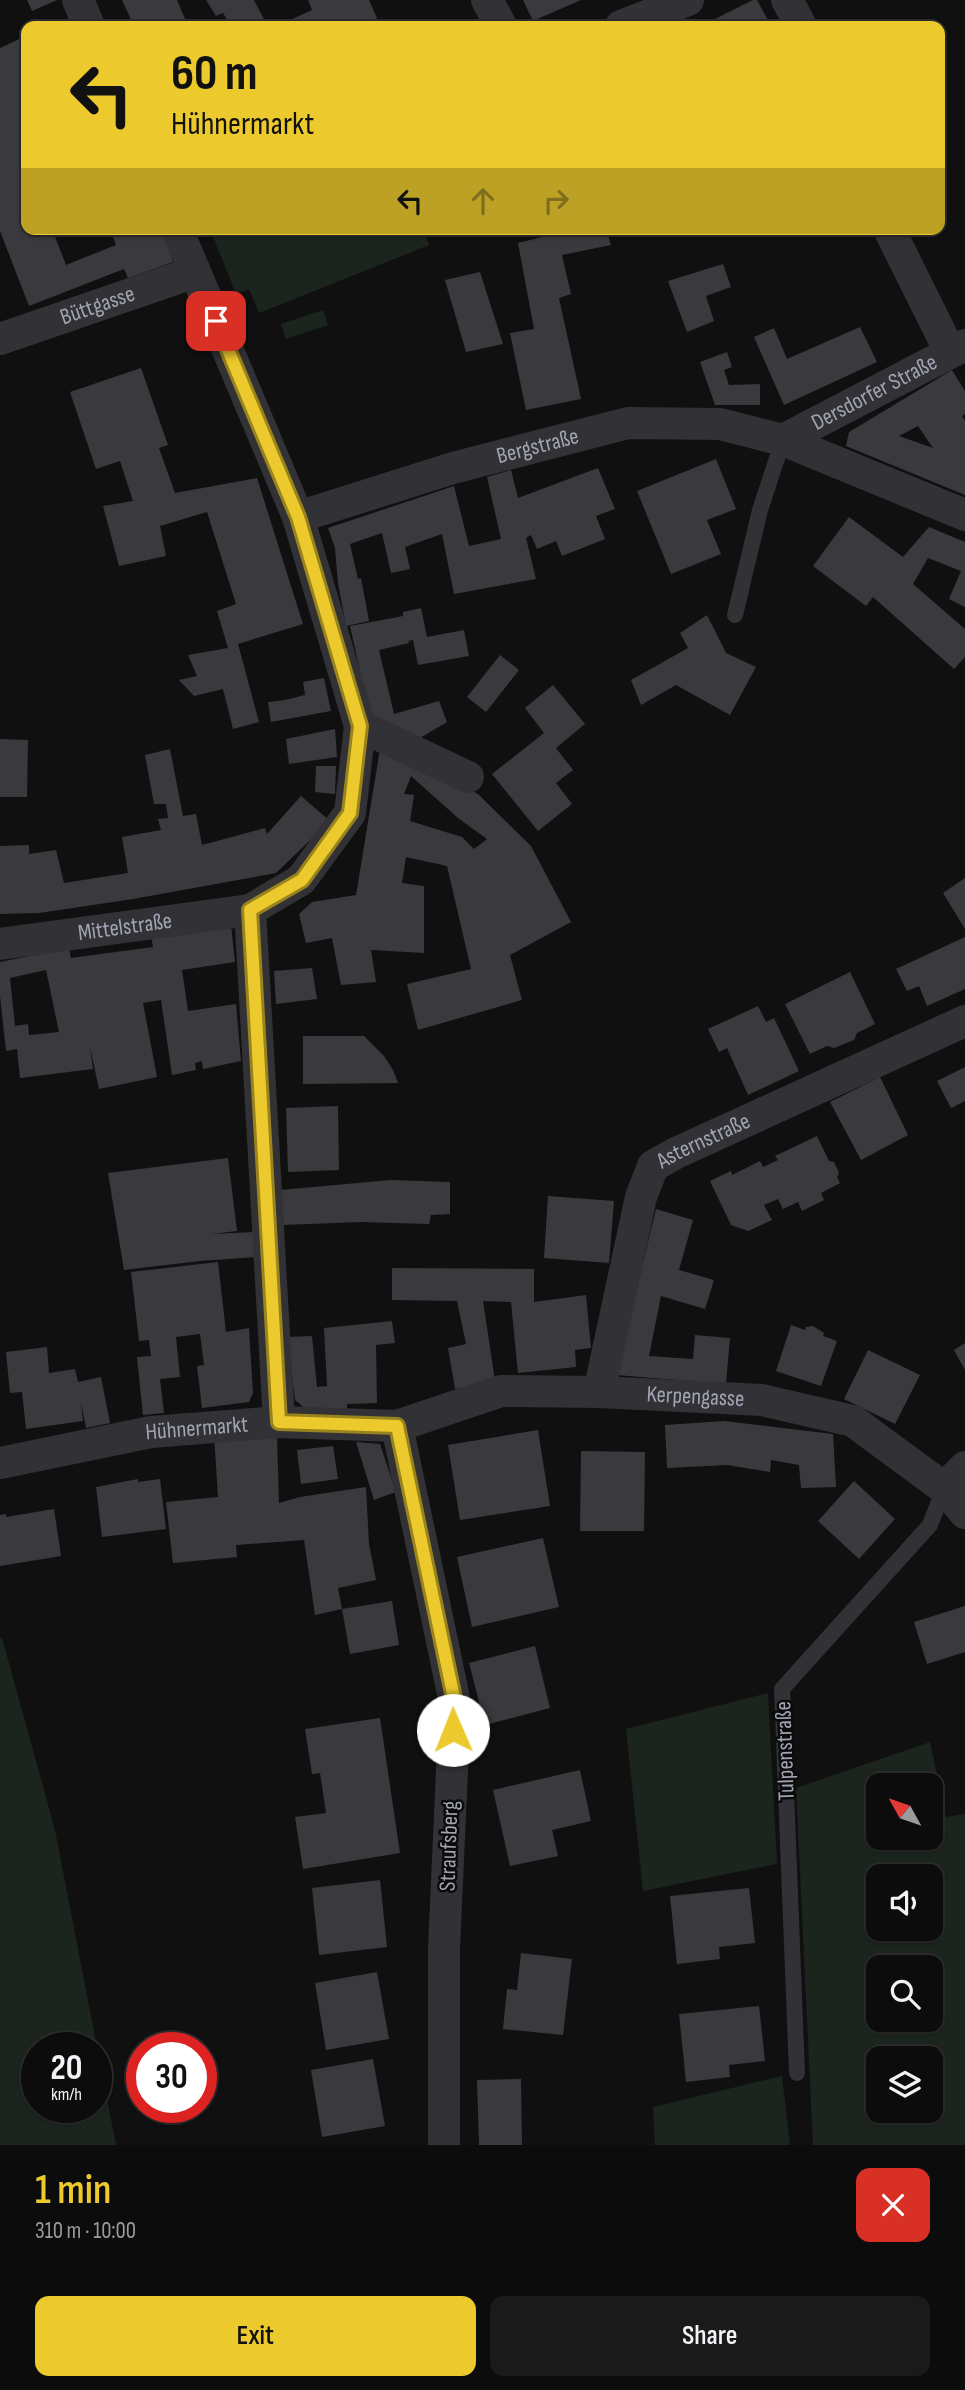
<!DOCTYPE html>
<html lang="en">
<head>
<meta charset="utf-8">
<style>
  :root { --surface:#0c0c0d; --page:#1a1a1b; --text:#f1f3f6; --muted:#9a9b9d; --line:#2c2c2e; --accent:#ecca2d }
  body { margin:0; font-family:"Sofia Sans Condensed",sans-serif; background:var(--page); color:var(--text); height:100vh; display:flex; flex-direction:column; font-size:26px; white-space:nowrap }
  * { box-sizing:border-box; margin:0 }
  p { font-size:23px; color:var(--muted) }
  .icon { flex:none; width:38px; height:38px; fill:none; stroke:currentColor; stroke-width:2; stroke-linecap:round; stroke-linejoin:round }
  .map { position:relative; height:2145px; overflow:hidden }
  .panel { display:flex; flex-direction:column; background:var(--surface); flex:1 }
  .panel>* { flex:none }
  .guide { position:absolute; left:21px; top:21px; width:924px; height:214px; border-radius:14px; box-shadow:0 2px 5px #0004,0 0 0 2px var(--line); background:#ecca2d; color:#111; overflow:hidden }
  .needle { width:46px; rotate:310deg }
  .fabs { position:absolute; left:866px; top:1773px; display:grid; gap:14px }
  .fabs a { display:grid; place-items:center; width:77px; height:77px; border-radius:14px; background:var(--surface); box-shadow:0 2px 5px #0004,0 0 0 2px var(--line); font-size:35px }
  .speed { position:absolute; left:21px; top:2032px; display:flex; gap:14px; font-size:35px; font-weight:700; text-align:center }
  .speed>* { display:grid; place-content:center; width:91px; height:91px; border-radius:50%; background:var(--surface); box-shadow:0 2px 5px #0004,0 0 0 2px var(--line); line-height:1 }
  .speed small { font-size:18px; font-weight:400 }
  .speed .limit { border:10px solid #d22; background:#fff; color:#111 }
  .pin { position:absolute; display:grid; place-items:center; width:60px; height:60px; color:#fff; margin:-30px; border-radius:14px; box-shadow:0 4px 10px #0006 }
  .me { position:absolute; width:77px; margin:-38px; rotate:359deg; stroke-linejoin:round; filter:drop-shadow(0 0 5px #0008) }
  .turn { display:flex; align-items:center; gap:24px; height:147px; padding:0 35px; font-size:32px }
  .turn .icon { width:91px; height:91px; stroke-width:2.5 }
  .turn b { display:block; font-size:49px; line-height:60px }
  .lanes { display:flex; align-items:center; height:66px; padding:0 35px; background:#0003; justify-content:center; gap:35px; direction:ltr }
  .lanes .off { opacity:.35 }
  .round { display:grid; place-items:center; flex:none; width:74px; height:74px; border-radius:14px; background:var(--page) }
  .overview { display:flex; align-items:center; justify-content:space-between; height:119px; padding:0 35px }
  h1 { font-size:42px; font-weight:600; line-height:52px; color:var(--accent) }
  .action { display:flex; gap:14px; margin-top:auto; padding:14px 35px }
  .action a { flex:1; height:80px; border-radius:14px; background:var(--accent); color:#111; font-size:28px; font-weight:600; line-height:80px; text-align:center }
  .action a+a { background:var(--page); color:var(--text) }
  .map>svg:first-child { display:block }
  .green { fill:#1c241e; fill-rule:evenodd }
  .building { fill:#3a3a3e; fill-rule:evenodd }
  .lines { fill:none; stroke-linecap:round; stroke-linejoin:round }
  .lane { stroke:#313136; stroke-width:16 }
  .street { stroke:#313136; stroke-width:32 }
  .route-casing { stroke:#99831d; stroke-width:18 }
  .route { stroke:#ecca2d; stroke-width:12 }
  .labels { text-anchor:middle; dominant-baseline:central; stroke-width:5; stroke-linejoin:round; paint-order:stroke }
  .street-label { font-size:23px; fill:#a1a4b2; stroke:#0b0b0c }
</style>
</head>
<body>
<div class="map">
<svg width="965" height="2145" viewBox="0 0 965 2145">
  <rect width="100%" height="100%" fill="#101011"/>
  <path class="green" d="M210 229H423L429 245 259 313 249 289 236 294Z
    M323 310 328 325 286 339 281 324Z
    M0 1638H2L55 1830 116 2145H0ZM37 2048H96V2107H37Z
    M768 1693 777 1864 643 1891 626 1729Z
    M930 1742 946 1817 965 1814V2145H813L796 1788ZM931 1785V1838H878V1785ZM931 1876V1928H878V1876ZM931 1967V2020H878V1967ZM931 2058V2110H878V2058Z
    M782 2076 790 2145H655L653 2107Z"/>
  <path class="building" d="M27 0H57L32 11Z
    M122 0H177L188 26H134Z
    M206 0H254L267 25 231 26 223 13 216 16Z
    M308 0H369L377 18 360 26H293L290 20 312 10Z
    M523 0H581L533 21Z
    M753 0H757L771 26H701Z
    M26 36V229H52L66 265 116 245 110 229H162L173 262 128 278 124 269 29 306 0 231V48Z
    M574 229H606L611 245 562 255 571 294 559 298 581 399 526 410 510 333 534 329 518 243Z
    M723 264 731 287 706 296 714 321 687 332 668 281Z
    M480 272 503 344 466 352 445 280Z
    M860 327 877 362 784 405 754 337 774 328 787 359Z
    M727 352 732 367 724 370 729 385 760 384V405H715L700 362Z
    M141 368 168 445 159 448 175 493 257 478 303 624 238 644 259 722 233 729 223 689 194 696 179 680 197 676 188 655 228 648 217 611 236 604 207 512 160 526 166 556 119 566 103 506 133 501 120 461 96 469 70 392Z
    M952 370 965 391V414L962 416 965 421V495L846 446 849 432ZM918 426 933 448 899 436Z
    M716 459 736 509 707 520 721 554 671 574 637 491Z
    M598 468 615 509 596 516 605 539 562 556 556 541 537 549 531 535 526 538 536 579 454 594 442 534 405 547 410 569 391 573 382 533 350 544 358 579 361 578 369 621 346 626 338 583 335 548 328 528 454 486 469 546 501 539 487 477 511 470 518 498Z
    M849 517 903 557 929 527 965 542V607L949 599 961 571 928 558 913 584 965 629V657L954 669 873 597 866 606 813 566Z
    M421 608 427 637 464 630 469 656 418 665 413 640 408 641 409 643 379 650 394 714 439 701 447 722 415 741 371 720 350 626 403 616V612Z
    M707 615 726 653 756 667 730 715 676 685 641 705 631 680 688 648 680 633Z
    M500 655 519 670 486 712 467 697Z
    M324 678 331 711 271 722 268 702 285 700 305 695 303 682Z
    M553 685 585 724 556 748 573 770 556 783 572 804 538 831 492 774 544 733 525 708Z
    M335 729 337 757 289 764 286 739Z
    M0 739 28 740 27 797H0Z
    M381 743 478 794 531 846 571 922 510 955 522 1000 418 1030 407 984 471 969 447 866 406 857 402 883 424 886V953L371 950 376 982 341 985 332 938 306 943 299 914 312 902 356 895ZM411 776 458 818 487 839 474 849 462 837 410 821 414 795 404 794Z
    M170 749 183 816 196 814 202 845 265 828 267 834 301 796 330 821 276 873 133 899 39 913 0 914V846L29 845V854L56 850 64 883 128 873 122 837 161 830 158 819 168 818 166 804H154L145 755Z
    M316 766H336L335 794 315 792Z
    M965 878V929L943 893Z
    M231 925 235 962 182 970 188 1011 236 1004 241 1061 203 1069 202 1061 195 1063 196 1070 172 1075 161 1000 143 1003 157 1077 99 1089 90 1047 93 1069 20 1078 17 1049 6 1051 0 996V962L69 948 71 958 153 947 151 936ZM46 970 59 1032 29 1035 28 1024 15 1026 10 978Z
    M965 937V989L927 1006 919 986 907 991 896 969Z
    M312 968 317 999 276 1004 274 971Z
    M850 972 875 1024 857 1033 854 1040 834 1048 827 1046 810 1054 785 1004Z
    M758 1006 766 1022 774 1018 799 1071 748 1095 727 1048 719 1052 708 1029Z
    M303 1036H364L384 1056 393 1070 398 1083 303 1084Z
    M965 1067V1101L951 1108 937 1081Z
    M880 1077 908 1135 861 1160 830 1102Z
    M338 1106 339 1170 288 1172 286 1108Z
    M817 1136 829 1161 834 1162 839 1173 837 1177 840 1183 821 1193 824 1200 802 1211 798 1202 783 1209 778 1199 764 1205 772 1220 748 1231 731 1225 710 1181 731 1171 732 1175 760 1161 763 1167 778 1160 775 1156Z
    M228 1158 237 1231 211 1234 254 1232 256 1257 200 1261 124 1270 108 1173Z
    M391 1180 450 1182V1214L431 1215 429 1224 362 1222 282 1225 280 1190Z
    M548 1196 614 1201 609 1263 544 1258Z
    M656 1209 693 1220 679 1270 714 1280 705 1309 661 1296 649 1356 693 1359 695 1335 730 1338 726 1384 616 1375Z
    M218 1262 226 1332 249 1328 253 1393 249 1402 202 1408 197 1366 204 1365 200 1334 176 1337 180 1377 160 1379 164 1413 143 1415 137 1357 151 1356 149 1340 139 1341 131 1272Z
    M392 1268 534 1269V1302L586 1295 591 1348 575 1350 576 1367 518 1373 511 1302 483 1301 495 1381 455 1389 448 1348 466 1344 457 1301 392 1300Z
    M392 1321 395 1343 376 1345 377 1403 347 1404V1411H308L295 1400 287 1337 312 1336 317 1387 327 1386 324 1328Z
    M791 1325 805 1330 806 1327 813 1326 824 1333 823 1336 837 1341 821 1386 776 1371Z
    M965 1343V1370L954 1350Z
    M47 1347 49 1373 75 1369 78 1382 101 1377 110 1423 86 1428 81 1402 83 1421 26 1429 22 1392 10 1393 6 1352Z
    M868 1350 920 1375 895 1424 844 1399Z
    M724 1421 833 1434 836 1487 801 1488 799 1465 771 1460 770 1472 727 1465 667 1468 665 1425Z
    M538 1430 550 1506 460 1520 448 1445Z
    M214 1435 277 1436 279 1503 300 1497 366 1487 369 1544 376 1580 338 1588 342 1609 392 1601 399 1645 350 1654 342 1609 315 1615 304 1540 236 1545 237 1557 173 1563 166 1502 218 1497Z
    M356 1442 380 1444 396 1492 374 1500Z
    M333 1446 338 1479 301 1484 297 1450Z
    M581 1451 645 1452 644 1531H580Z
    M138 1479V1482L160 1479 166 1529 102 1537 96 1487Z
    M854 1481 895 1519 859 1559 818 1521Z
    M54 1509 61 1556 0 1566V1515L6 1514V1517Z
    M543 1538 559 1607 472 1627 457 1557Z
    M965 1606V1652L927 1664 914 1622Z
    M535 1646 550 1708 485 1725 469 1663Z
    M380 1718 400 1853 303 1869 295 1817 326 1813 320 1773 312 1774 305 1729Z
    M580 1770 591 1821 552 1830 558 1856 510 1866 493 1790Z
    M380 1880 387 1947 319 1955 312 1888Z
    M749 1888 755 1943 719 1947 720 1959 677 1964 670 1896Z
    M521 1953 572 1959 563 2035 503 2029 507 1989 517 1990Z
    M377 1972 389 2039 326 2050 315 1983Z
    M759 2006 765 2061 729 2065 730 2077 686 2082 679 2014Z
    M373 2059 385 2126 322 2137 311 2070Z
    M521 2079 522 2145H479L477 2080Z"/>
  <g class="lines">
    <path class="lane" d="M735 615 760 510 783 440
      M797 2073 782 1689 930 1525 944 1488"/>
    <g class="street">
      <path d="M78 0 89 26"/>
      <path d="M487 0 501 26"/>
      <path d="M787 0 801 26"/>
      <path d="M621 26 688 0"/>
      <path d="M177 229 298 517 360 726 350 813 301 880 250 910 279 1422"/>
      <path d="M889 229 950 352"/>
      <path id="s1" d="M0 339 195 272"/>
      <path id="s2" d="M783 440 965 345"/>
      <path id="s3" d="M298 517 453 468 628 423 720 424 783 440 965 515"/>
      <path d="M360 726 468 777"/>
      <path id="s4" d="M0 944 250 910"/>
      <path id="s5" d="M599 1392 641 1197 653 1166 676 1153 965 1021"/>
      <path d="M397 1426 455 1703 444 1949V2145"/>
      <path id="s6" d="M0 1463 151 1432 279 1422 397 1426 501 1391 599 1392 762 1400 853 1421 944 1488 965 1513"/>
      <path d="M944 1488 965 1467"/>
    </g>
  </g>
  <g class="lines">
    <defs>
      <path id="route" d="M216 321 298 517 360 726 350 813 302 880 250 910 279 1422 397 1426 455 1703 453 1730"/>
    </defs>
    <use href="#route" class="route-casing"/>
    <use href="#route" class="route"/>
  </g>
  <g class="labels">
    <g class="street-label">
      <text stroke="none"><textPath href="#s1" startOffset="103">Büttgasse</textPath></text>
      <text stroke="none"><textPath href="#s2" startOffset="103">Dersdorfer Straße</textPath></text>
      <text stroke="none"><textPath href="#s3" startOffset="250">Bergstraße</textPath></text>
      <text stroke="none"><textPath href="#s4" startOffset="126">Mittelstraße</textPath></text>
      <text stroke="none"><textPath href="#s5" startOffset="289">Asternstraße</textPath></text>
      <text stroke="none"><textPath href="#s6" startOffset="705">Kerpengasse</textPath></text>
      <text stroke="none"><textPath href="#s6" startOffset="200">Hühnermarkt</textPath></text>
      <text transform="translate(785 1751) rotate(-92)">Tulpenstraße</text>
      <text transform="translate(449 1846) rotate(-88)">Straufsberg</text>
    </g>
  </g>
</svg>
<div class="fabs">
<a><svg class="needle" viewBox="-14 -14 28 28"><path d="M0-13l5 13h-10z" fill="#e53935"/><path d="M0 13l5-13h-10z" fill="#9a9b9d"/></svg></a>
<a><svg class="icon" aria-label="sound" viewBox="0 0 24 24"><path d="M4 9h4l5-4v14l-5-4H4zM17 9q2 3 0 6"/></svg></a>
<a><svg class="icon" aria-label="search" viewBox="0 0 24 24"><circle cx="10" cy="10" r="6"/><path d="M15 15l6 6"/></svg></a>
<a><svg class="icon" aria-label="layers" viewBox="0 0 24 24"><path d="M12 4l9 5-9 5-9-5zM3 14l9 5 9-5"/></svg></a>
</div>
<div class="speed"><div>20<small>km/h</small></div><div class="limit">30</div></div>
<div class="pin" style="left:216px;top:321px;background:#d93025"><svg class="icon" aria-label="arrive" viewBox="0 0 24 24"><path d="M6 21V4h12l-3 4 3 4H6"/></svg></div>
<svg class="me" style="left:453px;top:1730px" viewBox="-20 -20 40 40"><circle r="19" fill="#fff"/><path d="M0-13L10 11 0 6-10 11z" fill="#ecca2d"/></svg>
<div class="guide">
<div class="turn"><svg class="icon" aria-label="left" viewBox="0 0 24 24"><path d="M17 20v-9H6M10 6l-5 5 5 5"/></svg><div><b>60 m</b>Hühnermarkt</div></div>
<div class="lanes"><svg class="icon" aria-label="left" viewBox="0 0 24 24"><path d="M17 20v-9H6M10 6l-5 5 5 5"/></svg><svg class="icon off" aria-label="ahead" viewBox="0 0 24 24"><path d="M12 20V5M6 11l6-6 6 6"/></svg><svg class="icon off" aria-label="right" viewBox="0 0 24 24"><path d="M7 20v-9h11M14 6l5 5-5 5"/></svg></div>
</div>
</div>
<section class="panel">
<div class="overview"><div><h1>1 min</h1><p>310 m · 10:00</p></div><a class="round" style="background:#d93025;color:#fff"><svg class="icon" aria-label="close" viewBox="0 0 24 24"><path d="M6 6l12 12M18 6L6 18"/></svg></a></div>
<div class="action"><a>Exit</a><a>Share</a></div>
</section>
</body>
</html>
